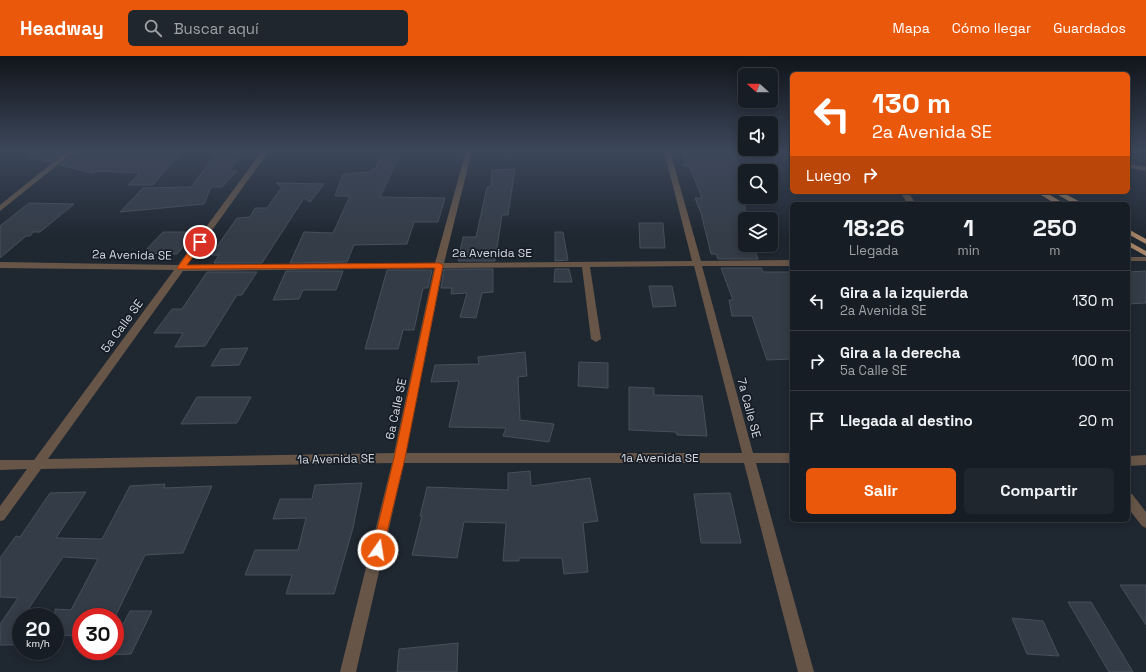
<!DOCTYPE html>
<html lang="es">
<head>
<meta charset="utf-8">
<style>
  :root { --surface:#171d25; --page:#20262d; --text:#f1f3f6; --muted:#9ea2a7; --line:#363b42; --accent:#ea580c }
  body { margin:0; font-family:"Space Grotesk",sans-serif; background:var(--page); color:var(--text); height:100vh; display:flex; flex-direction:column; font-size:15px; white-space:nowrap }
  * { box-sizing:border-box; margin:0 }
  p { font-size:13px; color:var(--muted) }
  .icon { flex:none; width:22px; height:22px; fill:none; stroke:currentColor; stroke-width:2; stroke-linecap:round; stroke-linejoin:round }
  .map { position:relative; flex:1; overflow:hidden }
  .side { position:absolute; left:790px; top:146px; width:340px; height:320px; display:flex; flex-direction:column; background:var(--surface); border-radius:6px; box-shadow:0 2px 10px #0003,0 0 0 1px var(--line) }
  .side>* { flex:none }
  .hud { position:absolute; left:790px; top:16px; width:340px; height:122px; border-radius:6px; box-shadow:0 2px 10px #0003,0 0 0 1px var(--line); background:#ea580c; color:#fff; overflow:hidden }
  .needle { width:26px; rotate:291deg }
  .fabs { position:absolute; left:738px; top:12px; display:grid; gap:8px }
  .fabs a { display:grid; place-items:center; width:40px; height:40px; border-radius:6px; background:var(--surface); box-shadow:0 2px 10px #0003,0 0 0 1px var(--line); font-size:20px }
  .speed { position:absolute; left:12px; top:552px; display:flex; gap:8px; font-size:20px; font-weight:700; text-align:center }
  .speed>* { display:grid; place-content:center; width:52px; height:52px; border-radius:50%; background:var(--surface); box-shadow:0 2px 10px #0003,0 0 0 1px var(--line); line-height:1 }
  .speed small { font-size:10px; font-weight:400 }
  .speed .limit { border:6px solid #d22; background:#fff; color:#111 }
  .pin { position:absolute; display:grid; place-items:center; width:34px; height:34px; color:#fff; margin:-17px; border:2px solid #fff; border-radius:50%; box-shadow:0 1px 4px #0007 }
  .me { position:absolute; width:44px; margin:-22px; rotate:13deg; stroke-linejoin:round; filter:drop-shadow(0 0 3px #0008) }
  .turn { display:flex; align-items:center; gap:14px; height:84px; padding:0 16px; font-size:18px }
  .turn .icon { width:52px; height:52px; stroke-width:2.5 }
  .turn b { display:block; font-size:28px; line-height:34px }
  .then { display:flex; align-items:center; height:38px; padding:0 16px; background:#0003; gap:8px; font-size:15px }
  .eta { display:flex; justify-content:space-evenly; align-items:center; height:68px; text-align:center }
  .eta b { font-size:24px; font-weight:800; line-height:28px }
  .action { display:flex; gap:8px; margin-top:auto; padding:8px 16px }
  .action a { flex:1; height:46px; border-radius:6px; background:var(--accent); color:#fff; font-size:16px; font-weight:800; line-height:46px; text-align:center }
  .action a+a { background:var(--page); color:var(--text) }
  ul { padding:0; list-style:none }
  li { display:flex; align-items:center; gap:12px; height:60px; padding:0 16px; border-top:1px solid var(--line) }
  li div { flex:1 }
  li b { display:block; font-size:15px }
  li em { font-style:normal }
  header { display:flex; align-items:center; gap:24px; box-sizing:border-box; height:56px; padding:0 20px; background:var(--accent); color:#fff }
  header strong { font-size:19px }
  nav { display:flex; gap:22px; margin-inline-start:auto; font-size:14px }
  .search { width:280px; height:36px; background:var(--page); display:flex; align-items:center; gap:10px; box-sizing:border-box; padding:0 14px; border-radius:6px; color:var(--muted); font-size:15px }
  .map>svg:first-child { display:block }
  .building { fill:#343c47; stroke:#474f5a }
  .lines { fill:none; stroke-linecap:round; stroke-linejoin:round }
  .minor { fill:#675648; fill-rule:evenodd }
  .major { fill:#a78568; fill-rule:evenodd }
  .route { fill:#ea580c; stroke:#983908 }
  .labels { text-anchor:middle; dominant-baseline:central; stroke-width:3.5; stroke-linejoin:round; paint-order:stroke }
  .street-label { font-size:12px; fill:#d3d8df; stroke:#161d27 }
</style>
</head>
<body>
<header>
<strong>Headway</strong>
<div class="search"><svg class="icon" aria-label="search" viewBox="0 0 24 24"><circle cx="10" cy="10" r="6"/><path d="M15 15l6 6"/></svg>Buscar aquí</div>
<nav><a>Mapa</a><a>Cómo llegar</a><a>Guardados</a></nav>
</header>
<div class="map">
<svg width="1146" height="616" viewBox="0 0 1146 616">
  <rect width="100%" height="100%" fill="#1f2731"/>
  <path class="building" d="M30 95H64L51 106 29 101Z
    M76 95H182L153 129H128L140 117 97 115 92 117 60 109Z
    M218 95H243L230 115H237L222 131H211L204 148 120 156 143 132 191 131Z
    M682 95H731L745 118V189H753L758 203H718L716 198H711L701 157 695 142H702L690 111 684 110Z
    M380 100H399L380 141 445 142 438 166H414L407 188 354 189 347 206 290 207 304 176 333 177 350 140H335L343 118 370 116 372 113H376Z
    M515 113 508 159H502L495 205H458L463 181H476L487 131H491L492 114Z
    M276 127 324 128 310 146 304 142 262 207H214L219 199H211L237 162 250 161 255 152H267L282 131Z
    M29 147 74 148 40 176H33L30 180H26L0 202V170Z
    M639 167H663L665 192H640Z
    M163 176H196L177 198 143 197Z
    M555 176H563L568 204 555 205Z
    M721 212H761L763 216H792V303L767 304 752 260H732L729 244H733Z
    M444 213H493V236L482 237 476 262 460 261 467 237 451 238 452 232H441Z
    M555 213H569L572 226H554Z
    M387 214H432L428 232H423L414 274H403L398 293H365Z
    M286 215H343L336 234H303L299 243 273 244Z
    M1146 215V247L1128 248V216Z
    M207 216H257L242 239H237L205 290 175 291 183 277H154L172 253H182Z
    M649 230H672L676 250 653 251Z
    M248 292 239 309 211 310 221 293Z
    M525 296 527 320 518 321 520 364 554 368 549 386 503 380 506 372 449 371 459 325 431 326 435 309 479 308 478 301Z
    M579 306 608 307V332L578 330Z
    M629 331 654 332V339L702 340 707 380 677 379 676 376 629 374Z
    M197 341H251L237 367 181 368Z
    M530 415 531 430 590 422 598 465 583 467 588 516 564 518 562 502H519V505H503L506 467 464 466 457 502 412 499 422 460H420L427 431 508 434V417Z
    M362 427 353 472 334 538H286L292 519H245L255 494H298L306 462 273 463 280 443H312L315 429Z
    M165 428 164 432 212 430 183 497 145 499 115 561H81V581L55 578V553L71 554 98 503 63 501 23 561H21V589H0V568L18 542 0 541V502L16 480 20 481 50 437 86 436 56 482 102 483 130 430Z
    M730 437 741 487H701L694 438Z
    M1120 529H1146V569Z
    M1068 546H1091L1133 616H1109Z
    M130 555H152L131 598 108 599 110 595H115V584Z
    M1012 562 1043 565 1059 600 1027 598Z
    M458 587 457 616H397L399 593Z"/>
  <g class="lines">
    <path class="minor" d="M67 95H75L0 155V149Z
      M262 95H269L187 209 435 207 466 95H472L444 207 692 205 664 95H670L701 205 792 204V210H702L753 397H792V407H756L814 616H798L744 407H404L356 616H340L392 407 41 413 4 464 0 465V450L27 413 0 414V404H34L174 214 0 212V206L178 209ZM694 210 742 397H406L443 212 582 211 591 283 596 286 601 283 590 211ZM434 212 394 397 48 403 183 215Z
      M1128 108 1146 111V115L1128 112Z
      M900 136H908L916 148H908Z
      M1128 201H1146V205H1128Z
      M1146 399V409L1128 410V400Z
      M1128 437 1132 438 1146 456V472L1142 470 1128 452Z"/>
    <path class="major" d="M1036 136H1045L1065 148H1056Z
      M1053 136H1062L1084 148H1074Z
      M1128 173 1146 183V188L1128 178Z
      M1128 185 1146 195V200L1128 190Z"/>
  </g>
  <linearGradient id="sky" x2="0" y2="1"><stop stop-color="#11151b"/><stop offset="0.52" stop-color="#3c475a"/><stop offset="1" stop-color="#3c475a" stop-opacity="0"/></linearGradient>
  <rect width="1146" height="182" fill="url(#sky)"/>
  <path class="route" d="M197 184H203L204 186 187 209 439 207 443 209 405 402 382 497 378 499 373 497 372 494 394 402 435 212 178 213 177 212Z"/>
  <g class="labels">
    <g class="street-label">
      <text x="492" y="197">2a Avenida SE</text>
      <text transform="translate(132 199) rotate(1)">2a Avenida SE</text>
      <text transform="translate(122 270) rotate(-54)">5a Calle SE</text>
      <text transform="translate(749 352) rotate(75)">7a Calle SE</text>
      <text transform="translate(396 353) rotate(-78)">6a Calle SE</text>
      <text x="660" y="402">1a Avenida SE</text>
      <text transform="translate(336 403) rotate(-1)">1a Avenida SE</text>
    </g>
  </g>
</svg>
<div class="fabs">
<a><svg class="needle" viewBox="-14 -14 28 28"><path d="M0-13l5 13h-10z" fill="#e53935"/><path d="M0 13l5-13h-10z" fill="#9ea2a7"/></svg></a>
<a><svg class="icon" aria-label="sound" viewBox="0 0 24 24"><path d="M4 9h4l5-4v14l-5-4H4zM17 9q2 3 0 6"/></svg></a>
<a><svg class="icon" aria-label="search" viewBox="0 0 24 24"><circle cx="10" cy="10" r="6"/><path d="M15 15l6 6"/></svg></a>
<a><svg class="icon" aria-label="layers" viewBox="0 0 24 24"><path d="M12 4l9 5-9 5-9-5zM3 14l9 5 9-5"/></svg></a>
</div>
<div class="speed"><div>20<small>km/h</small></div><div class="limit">30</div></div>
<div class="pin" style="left:200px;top:186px;background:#d93025"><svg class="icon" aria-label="arrive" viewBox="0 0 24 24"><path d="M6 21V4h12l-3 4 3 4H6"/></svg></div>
<svg class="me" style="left:378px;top:494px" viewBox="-20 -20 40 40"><circle r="17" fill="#ea580c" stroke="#fff" stroke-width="3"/><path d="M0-11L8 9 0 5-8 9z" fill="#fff"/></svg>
<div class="hud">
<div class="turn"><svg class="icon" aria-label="left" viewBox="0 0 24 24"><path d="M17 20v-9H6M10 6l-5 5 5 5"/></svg><div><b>130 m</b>2a Avenida SE</div></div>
<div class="then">Luego<svg class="icon" aria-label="right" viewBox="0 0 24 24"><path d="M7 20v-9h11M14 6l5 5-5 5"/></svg></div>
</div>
<section class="side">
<div class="eta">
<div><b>18:26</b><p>Llegada</p></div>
<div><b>1</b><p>min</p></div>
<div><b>250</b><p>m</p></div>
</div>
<ul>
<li><svg class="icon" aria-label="left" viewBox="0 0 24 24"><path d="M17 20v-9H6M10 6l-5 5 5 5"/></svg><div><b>Gira a la izquierda</b><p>2a Avenida SE</p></div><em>130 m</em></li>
<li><svg class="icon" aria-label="right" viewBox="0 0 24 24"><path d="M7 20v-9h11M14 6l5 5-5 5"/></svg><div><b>Gira a la derecha</b><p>5a Calle SE</p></div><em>100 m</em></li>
<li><svg class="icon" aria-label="arrive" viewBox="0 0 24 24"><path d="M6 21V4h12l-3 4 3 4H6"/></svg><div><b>Llegada al destino</b></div><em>20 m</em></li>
</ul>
<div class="action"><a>Salir</a><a>Compartir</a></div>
</section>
</div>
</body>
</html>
